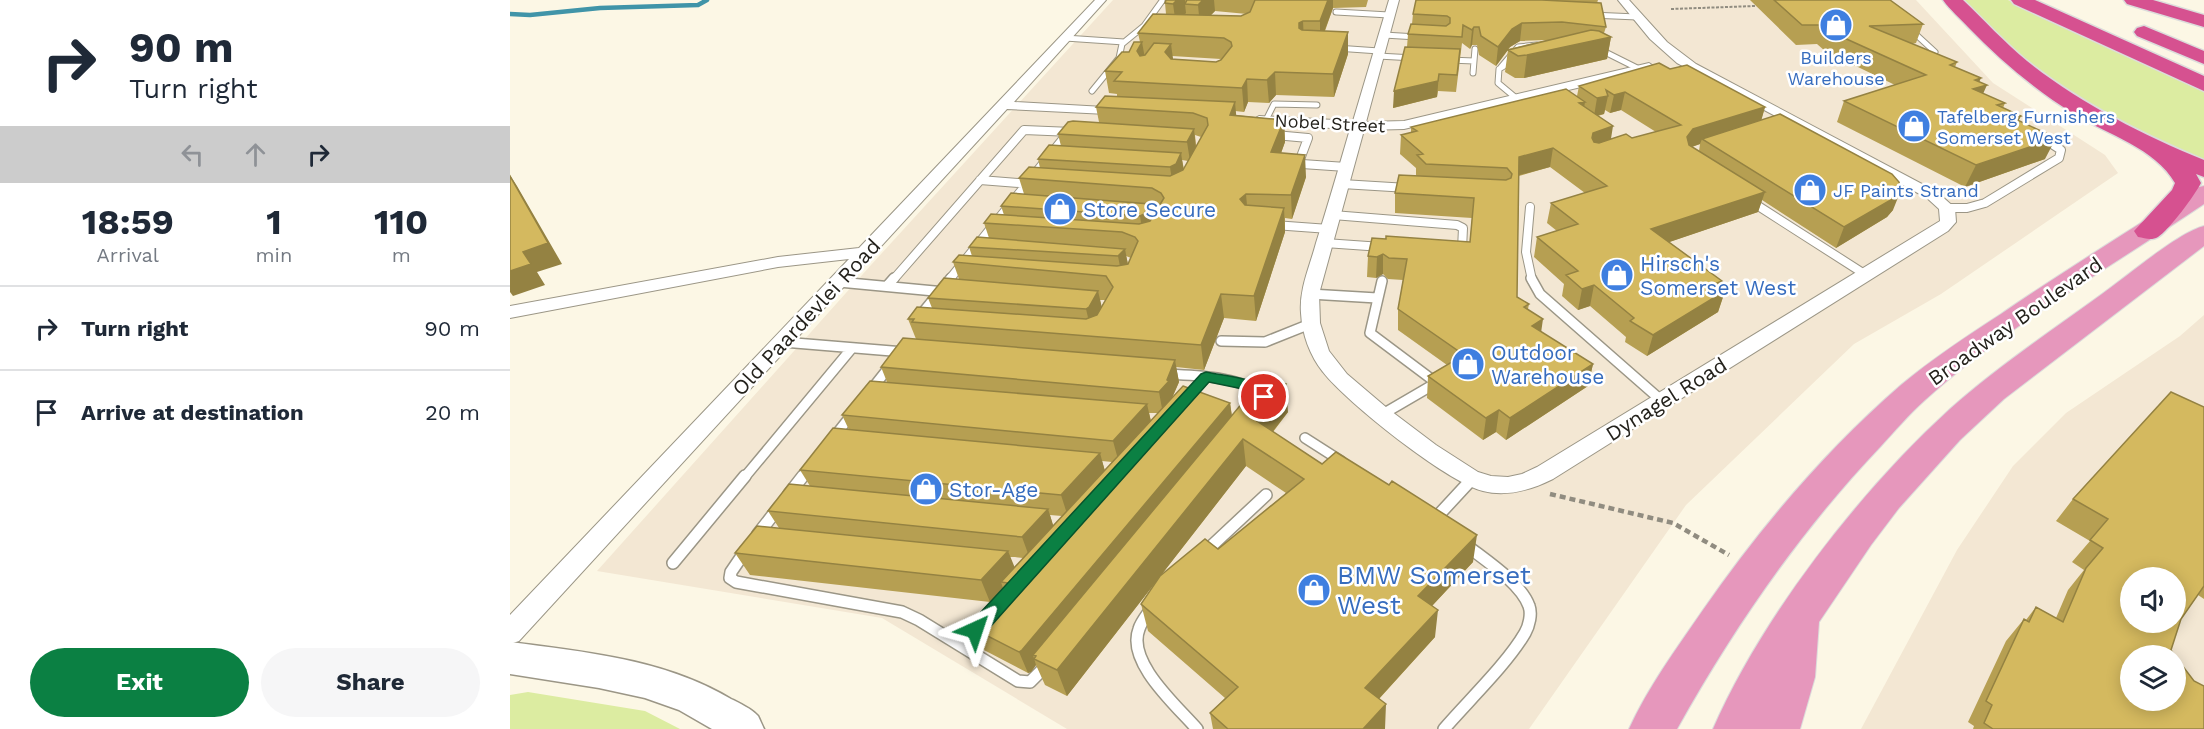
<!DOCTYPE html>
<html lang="en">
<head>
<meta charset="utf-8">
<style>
  :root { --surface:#fff; --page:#f6f6f7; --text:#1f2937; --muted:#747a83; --line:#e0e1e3; --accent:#0b8043 }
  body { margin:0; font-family:"Work Sans",sans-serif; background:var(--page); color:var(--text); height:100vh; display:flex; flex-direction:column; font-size:22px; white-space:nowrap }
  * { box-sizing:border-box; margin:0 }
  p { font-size:20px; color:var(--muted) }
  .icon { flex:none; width:33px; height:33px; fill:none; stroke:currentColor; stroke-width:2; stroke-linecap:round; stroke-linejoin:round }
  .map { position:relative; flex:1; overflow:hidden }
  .side { display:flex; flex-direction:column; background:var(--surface); width:510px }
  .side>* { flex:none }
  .hud { background:#fff; color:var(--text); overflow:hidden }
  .fabs { position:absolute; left:1610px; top:567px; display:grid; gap:12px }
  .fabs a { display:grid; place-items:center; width:66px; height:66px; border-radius:50%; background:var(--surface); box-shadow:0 3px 15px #0003; font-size:30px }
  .pin { position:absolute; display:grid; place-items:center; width:51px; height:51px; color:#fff; margin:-26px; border:3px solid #fff; border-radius:50%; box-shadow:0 2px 6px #0007 }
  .me { position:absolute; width:66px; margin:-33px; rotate:42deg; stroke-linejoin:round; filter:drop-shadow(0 0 4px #0008) }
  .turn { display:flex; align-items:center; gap:21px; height:126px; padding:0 30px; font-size:27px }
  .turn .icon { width:78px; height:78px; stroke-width:2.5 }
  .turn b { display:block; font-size:42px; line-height:51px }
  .lanes { display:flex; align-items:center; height:57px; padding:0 30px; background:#0003; justify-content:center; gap:30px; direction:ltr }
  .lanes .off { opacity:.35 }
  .eta { display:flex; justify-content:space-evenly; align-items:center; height:102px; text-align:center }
  .eta b { font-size:36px; font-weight:700; line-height:42px }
  .action { display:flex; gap:12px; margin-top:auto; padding:12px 30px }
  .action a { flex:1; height:69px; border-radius:36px; background:var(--accent); color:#fff; font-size:24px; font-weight:700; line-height:69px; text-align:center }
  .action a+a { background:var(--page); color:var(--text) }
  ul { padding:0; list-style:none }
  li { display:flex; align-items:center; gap:18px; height:84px; padding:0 30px; border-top:2px solid var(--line) }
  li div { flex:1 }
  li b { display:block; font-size:22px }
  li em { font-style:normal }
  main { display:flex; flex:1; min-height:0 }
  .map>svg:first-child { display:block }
  .commercial { fill:#f3e7d3; fill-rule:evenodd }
  .green { fill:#dceca1 }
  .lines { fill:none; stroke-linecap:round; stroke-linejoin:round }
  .stream { stroke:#4094a8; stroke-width:4.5 }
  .lane-far3-casing { stroke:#9b9686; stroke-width:7 }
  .lane-far2-casing { stroke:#9b9686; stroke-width:10 }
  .lane-far1-casing { stroke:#9b9686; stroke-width:12 }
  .lane-casing { stroke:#9b9686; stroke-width:14 }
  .street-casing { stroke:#9b9686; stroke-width:2 }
  .secondary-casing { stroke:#9b9686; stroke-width:3 }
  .primary-casing { stroke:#dcdcdb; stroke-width:2 }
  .highway-casing { stroke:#dcdcdb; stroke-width:3 }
  .path-far1 { stroke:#908c80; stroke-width:2; stroke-dasharray:3 1.5; stroke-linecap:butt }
  .path { stroke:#908c80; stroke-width:4.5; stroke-dasharray:6 4; stroke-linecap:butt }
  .lane-far3 { stroke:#fff; stroke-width:5 }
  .lane-far2 { stroke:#fff; stroke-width:8 }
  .lane-far1 { stroke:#fff; stroke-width:9 }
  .lane { stroke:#fff; stroke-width:11 }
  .street { fill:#fff; fill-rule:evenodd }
  .secondary { fill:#fff; fill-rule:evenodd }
  .primary { fill:#e697bc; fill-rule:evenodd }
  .highway { fill:#d65190; fill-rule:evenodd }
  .wall { fill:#b69f52; fill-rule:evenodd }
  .shaded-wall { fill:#948242 }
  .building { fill:#d4b95f; stroke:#948242; stroke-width:1.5; fill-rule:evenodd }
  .route { fill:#0b8043; stroke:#07532c; stroke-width:1.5 }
  .labels { text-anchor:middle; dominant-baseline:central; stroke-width:5; stroke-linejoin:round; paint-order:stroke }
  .far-shop-label { font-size:18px; fill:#366cbe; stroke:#fff; text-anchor:start }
  .far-street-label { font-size:18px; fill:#24221c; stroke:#fff }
  .shop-label { font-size:21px; fill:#366cbe; stroke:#fff; text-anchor:start }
  .street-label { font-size:21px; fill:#24221c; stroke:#fff }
  .near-shop-label { font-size:26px; fill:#366cbe; stroke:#fff; text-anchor:start }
</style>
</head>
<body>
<main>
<section class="side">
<div class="hud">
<div class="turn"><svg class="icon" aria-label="right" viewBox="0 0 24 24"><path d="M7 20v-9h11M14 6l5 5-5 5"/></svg><div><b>90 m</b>Turn right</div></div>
<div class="lanes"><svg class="icon off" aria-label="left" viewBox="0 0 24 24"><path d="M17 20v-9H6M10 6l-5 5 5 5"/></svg><svg class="icon off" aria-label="ahead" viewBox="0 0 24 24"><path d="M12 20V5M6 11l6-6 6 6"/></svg><svg class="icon" aria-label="right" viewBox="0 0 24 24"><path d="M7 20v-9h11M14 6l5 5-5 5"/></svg></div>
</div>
<div class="eta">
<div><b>18:59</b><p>Arrival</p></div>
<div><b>1</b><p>min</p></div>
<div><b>110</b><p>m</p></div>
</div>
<ul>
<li><svg class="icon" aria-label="right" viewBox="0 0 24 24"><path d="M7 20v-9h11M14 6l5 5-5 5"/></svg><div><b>Turn right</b></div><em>90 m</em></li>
<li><svg class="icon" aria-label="arrive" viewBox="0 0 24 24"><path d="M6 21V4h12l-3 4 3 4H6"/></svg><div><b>Arrive at destination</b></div><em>20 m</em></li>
</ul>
<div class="action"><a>Exit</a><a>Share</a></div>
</section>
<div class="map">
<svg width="1694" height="729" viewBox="0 0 1694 729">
  <rect width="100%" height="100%" fill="#fcf7e5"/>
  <path class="commercial" d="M603 0H1406L1483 83 1595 155 1608 173 1431 294 1344 344 1176 505 1019 729H557L372 618 87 571 361 265Z
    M1694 315V729H1351L1447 550 1503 466 1556 413 1670 336ZM1620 578H1665V622H1620ZM1620 656H1665V700H1620Z"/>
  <path class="green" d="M1450 0H1498L1694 91V159L1689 162 1645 143 1529 73Z
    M18 692 135 711 170 729H0V695Z"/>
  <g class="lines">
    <path class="stream" d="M0 14 20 15 90 8 188 5 197 0"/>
    <defs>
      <path id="lane-far3" d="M826 12 879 15
        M1081 15 1127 17
        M1400 29 1425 52
        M874 35 907 37
        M555 38 614 42
        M826 48 869 51
        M1089 49 1129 69
        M868 56 904 58
        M939 60 964 61
        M994 66 989 69 988 83 1006 98
        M991 67 1008 47 1027 45
        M963 73 965 49
        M582 91 609 58 612 44 634 26 652 1
        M756 120 764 104 807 105"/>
      <path id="lane-far2" d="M765 135 798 138 789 162 792 164 836 167
        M470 180 521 184
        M832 184 898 188
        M1242 202 1356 275
        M1020 207 1016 252 1022 280
        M1437 208H1457L1475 203 1549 158 1551 150 1534 139
        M823 215 947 225 953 228 952 249 949 251
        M764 225 819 229
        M815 243 872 247
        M383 280 514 130 562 132
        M439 280 557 134"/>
      <path id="lane-far1" d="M1021 278 1030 294 1152 401
        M872 281 860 333 924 381 921 386 873 414
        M329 282 435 292
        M377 286 384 278
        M800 294 867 298
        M409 317 441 278
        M711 341 755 342 800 324
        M273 342 394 352
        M656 374C690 376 723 376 753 393V399
        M361 390 380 366
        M677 398 696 377
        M324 437 343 413
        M795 438 831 461
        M234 478 342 348
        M292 478 300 467"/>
      <path id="lane" d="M279 494 293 476
        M924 520 961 480
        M248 534 269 507
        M236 550 221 572 220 578 226 582 392 612 409 620 508 681 520 682 536 666
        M694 553 756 495
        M163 563 235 476
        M641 609C637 615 631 622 629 629 616 662 667 706 687 729
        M451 646 472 623
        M934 729C958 701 997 664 1015 633 1019 626 1022 614 1019 606 1011 583 975 560 956 545"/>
      <path id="street" d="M585 0H596L504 102 612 108 617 109 619 112 617 115 497 109 9 641 0 644V615L339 259 268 267 0 318V306L268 257 349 248Z
        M879 0H889L856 122 894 121 1139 63 1145 67 1139 71 894 129 854 130 809 294 810 323 819 351 837 374 877 408 926 445 968 472 981 476 998 477 1012 474 1027 467 1430 221 1429 209 1417 198 1167 63 1140 39 1108 0H1119L1157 42 1186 64 1427 192 1445 208 1446 222 1438 231 1043 479C1021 490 997 497 973 491 937 482 836 402 813 372 800 356 792 334 791 313 789 289 800 266 806 243 818 205 829 167 840 129L749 124 742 120 749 116 843 121Z"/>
      <path id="secondary" d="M0 642C75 652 154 659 221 699 229 703 242 709 248 716 250 720 252 725 254 729H202L169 710 135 698 89 688 0 674Z"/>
      <path id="primary" d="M1694 186V204C1601 267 1498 325 1415 400 1399 414 1385 431 1371 446 1290 531 1224 627 1167 729H1119C1138 687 1167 648 1193 610 1249 529 1317 449 1391 385 1422 359 1457 336 1491 314 1555 270 1621 230 1685 188Z
        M1694 226V246L1494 399 1450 440 1389 508 1361 545 1309 622 1305 677 1290 729H1203C1252 617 1350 491 1440 409 1487 367 1541 331 1592 294 1616 277 1669 232 1694 226Z"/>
      <path id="highway" d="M1433 0H1453C1474 20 1494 42 1517 61 1570 103 1631 134 1694 160V177L1686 174 1691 183C1685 195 1659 230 1648 237 1641 241 1635 238 1628 237L1624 231 1662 190 1665 183C1645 148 1598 135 1564 114 1525 90 1490 60 1458 27 1450 18 1440 10 1433 0Z
        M1501 0H1525L1694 76V91L1504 4Z
        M1614 0H1643L1694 15V27L1617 4Z
        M1634 26 1694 51V64L1627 36 1624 32 1627 28Z"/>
    </defs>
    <use href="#lane-far3" class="lane-far3-casing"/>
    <use href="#lane-far2" class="lane-far2-casing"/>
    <use href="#lane-far1" class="lane-far1-casing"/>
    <use href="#lane" class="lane-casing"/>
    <use href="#street" class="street-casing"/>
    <use href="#secondary" class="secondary-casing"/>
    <use href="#primary" class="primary-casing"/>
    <use href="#highway" class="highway-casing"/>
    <path class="path-far1" d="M1161 9 1245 6"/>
    <path class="path" d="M1040 494 1163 523 1219 555"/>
    <use href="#lane-far3" class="lane-far3"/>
    <use href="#lane-far2" class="lane-far2"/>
    <use href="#lane-far1" class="lane-far1"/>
    <use href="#lane" class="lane"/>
    <use href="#street" class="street"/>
    <use href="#secondary" class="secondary"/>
    <use href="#primary" class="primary"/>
    <use href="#highway" class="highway"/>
  </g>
  <path class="wall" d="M656 0H858L856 7 823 8 815 31 838 54 824 97 766 95 759 103 738 102 734 112 725 111 726 115 774 120 775 142 771 153 796 177 782 219 775 218V232L746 321 714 318 694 370 666 367 669 382 662 398 720 403 722 416 778 412 763 432 963 562 922 606 925 637 869 699 875 729H703L700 713 715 698 638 631 631 604 645 583 557 696 535 685 526 665 521 672 518 673 472 649 462 628 464 626 462 622 480 602 240 575 225 553 269 528 258 511 300 486 290 470 339 430 332 415 377 382 371 367 406 339 398 319 422 308 418 298 449 279 443 262 462 256 459 247 479 238 474 223 494 215 491 206 514 194 509 178 530 168 528 159 551 146 548 134 589 122 586 107 607 96V94L599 93 595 71 619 52 630 42 628 33 656 14 655 3ZM705 11 737 14 731 16 701 15ZM662 56 711 59 706 62 663 59ZM685 135 691 137 686 146ZM672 160 678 161 674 169ZM641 211 646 212 642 217ZM616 256 621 258 618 264ZM590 300H595L591 307ZM639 413H648L641 421ZM592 461 602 462 595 471ZM736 466 776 493 708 549 652 574ZM540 515 552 516 543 526ZM500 557H505L513 558 504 568Z
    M906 0H1088L1087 3 1096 27 1094 33 1101 37 1097 59 1014 78H1005L995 72 998 50 986 66 969 55 967 45H962L960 49 952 43 946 92 928 91 927 97 883 108 897 47 898 34 902 24 903 14ZM1037 40 998 49 1000 47 1010 41Z
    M1240 0H1380L1413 24 1406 43 1402 44 1447 62 1445 67 1471 78 1469 81 1473 94 1495 103 1493 108 1511 116 1508 121 1535 159 1455 187 1327 122 1334 101 1385 85 1315 51 1307 44 1286 45Z
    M1160 69 1255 107 1251 120 1383 210 1377 217 1326 248 1252 200 1248 212 1159 242 1212 281 1210 288 1215 291 1208 312 1137 356 1115 342 1116 337 1080 306 1068 310 1052 296 1054 284 1024 257 1027 237 1047 231 1037 223 1041 203 1075 193 1040 167 1009 176 1007 297 1019 304 1018 309 1031 332 1083 364 1078 386 996 440 986 432 973 440 917 398 918 376 937 365 888 330V309L893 280 878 279 873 274 866 278 857 277 858 256 960 242 962 218 885 213V193L907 176 906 175V168L890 154 891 135 901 133V127L1067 96 1069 86ZM1095 110 1100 113 1111 110 1146 132 1122 138 1101 139 1088 116 1094 114ZM1190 144 1189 151 1182 147Z
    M1694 407V599L1688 595 1671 619 1661 650 1694 729H1463L1464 726 1458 722 1496 641 1514 619 1516 620 1526 607 1546 618 1558 590 1574 570 1562 562 1580 541 1546 521 1563 499Z"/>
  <path class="shaded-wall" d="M667 0H675L676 4H675L676 13 666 25 663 4Z
    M693 0H704L705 11 690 26 688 5Z
    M818 0H823V8L810 43V21Z
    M793 21 794 42 790 45 789 23Z
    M1012 23 1010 41 1000 47 986 66 988 47 1002 29Z
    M964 27 962 45 960 49 962 30Z
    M838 32V54L824 97 823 74Z
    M1101 37 1097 59 1014 78 1017 55Z
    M632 42 636 64 627 51Z
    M661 44 664 66 655 52Z
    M765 72 766 95 759 103 757 80Z
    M929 74 927 97 883 108 884 91Z
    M1471 78 1466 88 1477 85 1468 105 1454 110 1465 80Z
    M737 79 738 102 734 112 732 88Z
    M1115 92 1111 110 1100 113 1104 95Z
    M1098 96 1094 114 1084 116 1087 98Z
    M725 102 727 124 720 115Z
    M1075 102 1072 120 1069 103Z
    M1255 107 1250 125 1192 139 1190 144 1178 148 1177 137 1183 129Z
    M1511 116 1500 137 1503 118Z
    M774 120 775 142 763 175 761 152Z
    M1103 126 1100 145 1078 157 1083 133Z
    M684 129 686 148 680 161 677 142Z
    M1546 138 1535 159 1455 187 1466 165Z
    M1043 148 1040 167 1006 176 1009 157Z
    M671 153 674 172 663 187 660 167Z
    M795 155 796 177 782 219 781 195Z
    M0 175 7 186 52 264 27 272 35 285 3 296 0 292V271L13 252Z
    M1391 190 1383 210 1377 217 1326 248 1334 227Z
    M1255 192 1248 212 1136 250 1141 229Z
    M736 194 738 217 730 199Z
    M640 204 644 224 633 236 630 216Z
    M774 208 775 232 746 321 744 296Z
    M615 249 619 270 612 277 608 256Z
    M873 254V274L866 278 867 257Z
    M1212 281 1208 295 1215 291 1208 312 1137 356 1143 335 1205 284Z
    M1084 285 1080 306 1068 310 1072 289Z
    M588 291 593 312 581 330 576 309Z
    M711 294 714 318 694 370 691 345Z
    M1033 319 1030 340 1022 326Z
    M665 360 669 382 662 398 653 414 649 392 657 380Z
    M1083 364 1078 386 996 440 1000 418Z
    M776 384 778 412 749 449 747 421Z
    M720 403 723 425 526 656 523 655 526 665 521 672 518 673 509 652Z
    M637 404 642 426 609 463 603 441Z
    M989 410 986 432 973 440 976 418Z
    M733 439 736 466 557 696 547 670Z
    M590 453 596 475 558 517 551 495Z
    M538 509 545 531 520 559 512 537Z
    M967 535 963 562 906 623 908 596Z
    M498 551 507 573 491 582 493 588 480 602 471 580Z
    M928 610 925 637 855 714V688Z
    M876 704 875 729H853Z"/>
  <path class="building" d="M656 0H667L663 4 655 3Z
    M677 0H693L688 5 675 4Z
    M745 0H818L810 21H793L789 23V28L792 30 838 32 823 74 765 72 757 80 737 79 732 88 604 81 612 72 595 71 612 52H619L624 42H632L627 51 630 56 635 55 644 43 661 44 655 52 661 59 706 62 711 60 722 46 721 42 714 38 628 33 643 14 731 16 740 12Z
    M906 0H1032L1091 3 1096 27 1052 22 1012 23 1002 29 988 47 971 36 969 27H964L962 30 953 25 952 37 898 34 901 24 936 26 940 23V18L937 16 903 14Z
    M1264 0H1380L1413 24 1359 26 1447 62 1440 65 1471 78 1465 80 1477 85 1463 89 1495 103 1487 105 1511 116 1503 118 1546 138 1466 165 1334 101 1416 75 1321 32 1313 25H1292Z
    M1081 30 1089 31 1101 37 1017 55 1008 56 998 50Z
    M895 47 950 49 947 75 929 74 928 81 884 91Z
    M1149 63 1160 69 1177 65 1255 107 1183 129 1177 137 1179 145 1255 192 1141 229 1212 281 1205 284 1215 291 1143 335 1120 321 1124 318 1084 285 1072 289 1056 275 1068 271 1027 237 1068 224 1041 203 1097 186 1043 148 1009 157 1007 297 1019 304 1014 307 1033 319 1022 326 1083 364 1000 418 989 410 976 418 918 376 954 355 888 309 897 259 879 258 873 254 867 257 858 256 862 238 876 239V236L960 242 964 198 885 193 889 175 996 180 1001 178 1002 174 997 168 916 164 907 155 913 154 891 135 907 131 901 127 1056 89 1075 102 1069 103 1103 126 1083 133 1082 138 1084 142 1089 143 1116 134 1122 138 1171 125 1115 92 1104 95 1096 90 1098 96 1087 98 1069 86Z
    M595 96 725 102 720 115 774 120 761 152 795 155 781 195 736 194 730 199 735 205 774 208 744 296 711 294 691 345 402 322 404 319H398L407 307 576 319 587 315 603 287 596 276 443 262 449 255 607 266 618 264 628 241 625 237 612 232 474 223 481 214 629 224 640 221 654 198 651 193 642 188 509 178 519 167 660 176 673 170 698 125 697 118 683 113 586 107Z
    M1270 114 1382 174 1389 182 1391 190 1386 197 1334 227 1192 139Z
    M563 121 684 129 677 142 548 134 558 122Z
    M539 145 671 153 666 164 660 167 528 159Z
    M0 176 38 243 13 252 21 264 0 271Z
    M501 193 640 204 634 214 630 216 491 206Z
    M467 237 615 249 608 256 459 247Z
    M434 278 588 291 579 307 576 309 418 298Z
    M393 338 665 360 657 380 659 381 649 392 371 367Z
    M757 378 776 384 747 421 812 464 826 452 879 485 882 481 967 535 908 596 928 610 855 688 876 704 853 729H718L700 713 728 687 631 604 650 576 695 539 708 549 794 479 733 439 547 670 524 659 526 656 523 655 733 402 736 403Z
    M360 381 637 404 603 441 332 415Z
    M673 386 720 403 512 650 509 652 462 628 466 624 462 622 498 583 491 582Z
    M1661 392 1694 407V586L1671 619 1661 650 1665 656H1620V700H1665V656L1684 681 1694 686V729H1483L1474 723 1482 705 1476 701 1514 619 1519 622 1526 607 1553 622 1576 568 1593 548 1580 540 1598 519 1563 499ZM1620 578H1665V622H1620Z
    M323 428 590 453 551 495 290 470Z
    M279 484 538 509 512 537 258 511Z
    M247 526 498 551 471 580 225 553Z"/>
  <path class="route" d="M696 372C718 377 747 376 761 397L754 402 733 389 699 382 472 636 465 638 459 636 456 630 459 625 691 374Z"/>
  <defs>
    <symbol id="shop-disc" viewBox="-11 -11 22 22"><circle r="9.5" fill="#3f7fe0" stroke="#fff"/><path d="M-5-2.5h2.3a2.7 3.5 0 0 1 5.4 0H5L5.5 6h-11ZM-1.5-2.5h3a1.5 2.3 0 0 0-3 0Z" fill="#fff"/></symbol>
  </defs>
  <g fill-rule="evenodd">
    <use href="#shop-disc" x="1307" y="6" width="38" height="38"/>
    <use href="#shop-disc" x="1385" y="107" width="38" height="38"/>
    <use href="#shop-disc" x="1281" y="171" width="38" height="38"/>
    <use href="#shop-disc" x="531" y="190" width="38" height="38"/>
    <use href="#shop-disc" x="1088" y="256" width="38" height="38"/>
    <use href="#shop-disc" x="939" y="345" width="38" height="38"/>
    <use href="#shop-disc" x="397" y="470" width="38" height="38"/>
    <use href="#shop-disc" x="785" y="571" width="38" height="38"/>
  </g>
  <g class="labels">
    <g class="far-shop-label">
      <text x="1326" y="57" text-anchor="middle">Builders<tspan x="1326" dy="21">Warehouse</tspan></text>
      <text x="1427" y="116">Tafelberg Furnishers<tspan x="1427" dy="21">Somerset West</tspan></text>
      <text x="1323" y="190">JF Paints Strand</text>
    </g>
    <g class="far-street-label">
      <text transform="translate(820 123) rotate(3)">Nobel Street</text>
    </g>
    <g class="shop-label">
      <text x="573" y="209">Store Secure</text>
      <text x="1130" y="263">Hirsch's<tspan x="1130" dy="24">Somerset West</tspan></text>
      <text x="981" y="352">Outdoor<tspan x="981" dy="24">Warehouse</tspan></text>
      <text x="439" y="489">Stor-Age</text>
    </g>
    <g class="street-label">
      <text transform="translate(296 317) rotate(-47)">Old Paardevlei Road</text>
      <text transform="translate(1505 321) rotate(-35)">Broadway Boulevard</text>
      <text transform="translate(1156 399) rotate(-32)">Dynagel Road</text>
    </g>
    <g class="near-shop-label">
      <text x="827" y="575">BMW Somerset<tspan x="827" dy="30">West</tspan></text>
    </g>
  </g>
</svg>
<div class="fabs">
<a><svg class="icon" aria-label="sound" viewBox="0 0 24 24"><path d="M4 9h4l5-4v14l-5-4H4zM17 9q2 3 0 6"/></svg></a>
<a><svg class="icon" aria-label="layers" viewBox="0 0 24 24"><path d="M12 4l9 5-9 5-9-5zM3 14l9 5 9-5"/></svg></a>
</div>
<div class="pin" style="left:754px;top:397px;background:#d93025"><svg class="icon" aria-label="arrive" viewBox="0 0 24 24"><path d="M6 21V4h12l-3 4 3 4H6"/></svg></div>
<svg class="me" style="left:465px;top:630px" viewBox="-20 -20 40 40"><path d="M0-17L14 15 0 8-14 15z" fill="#0b8043" stroke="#fff" stroke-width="4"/></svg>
</div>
</main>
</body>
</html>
